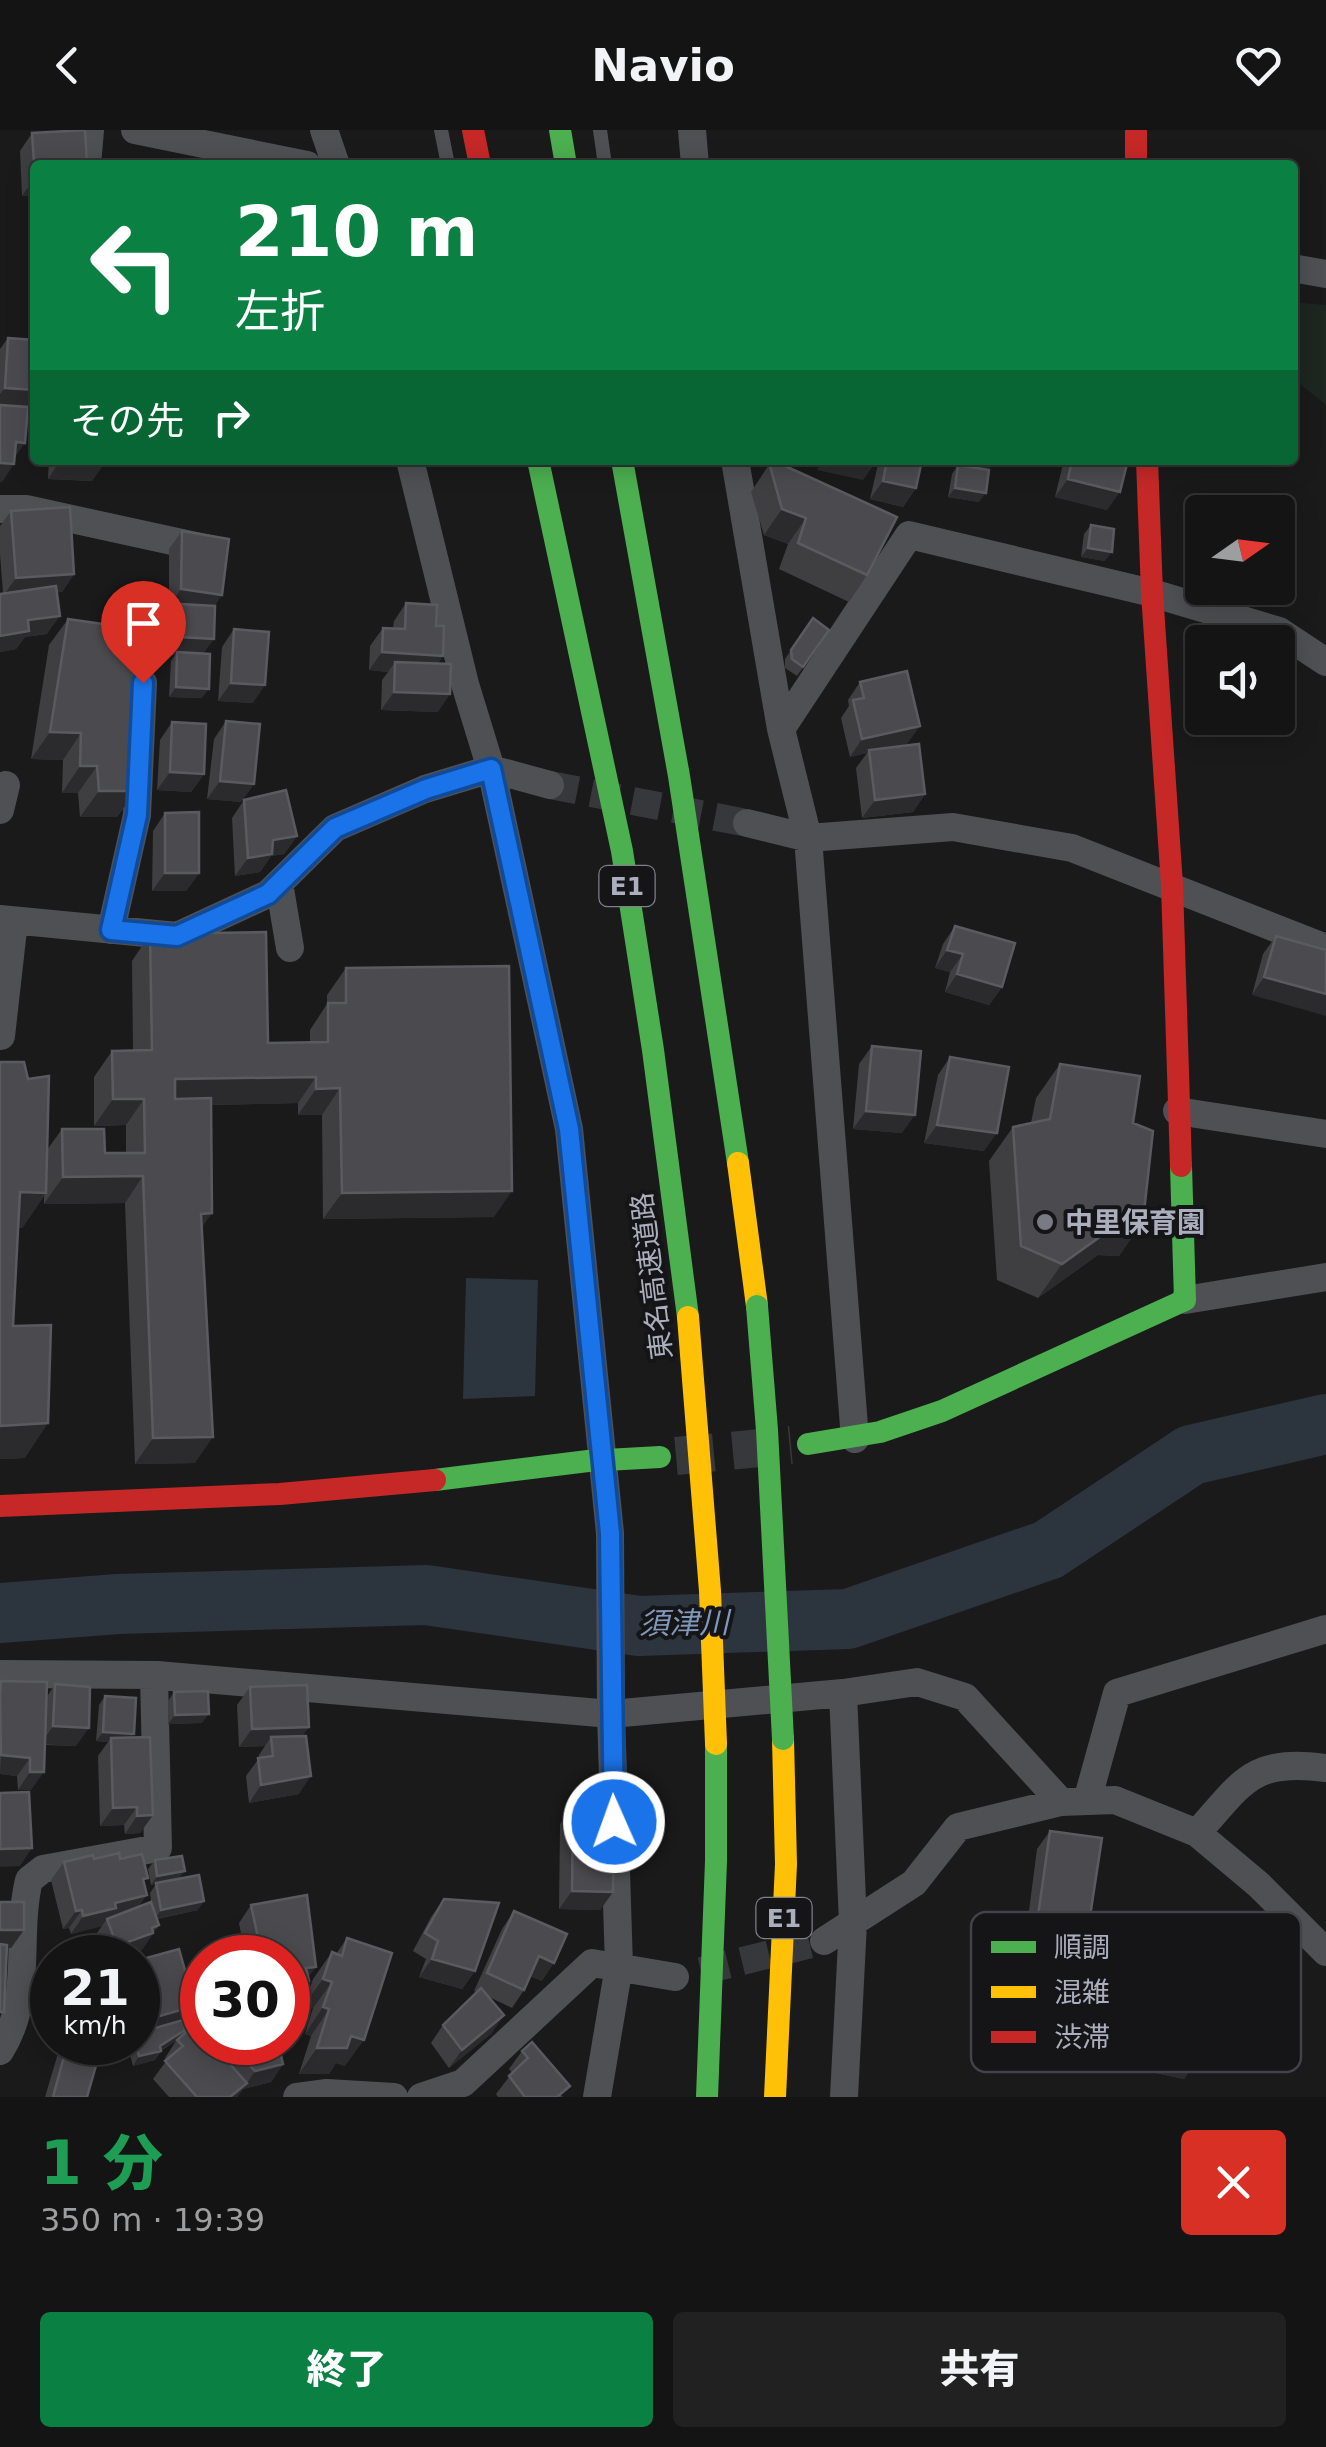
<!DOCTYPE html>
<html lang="ja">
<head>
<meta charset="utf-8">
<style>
  :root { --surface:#141414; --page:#212122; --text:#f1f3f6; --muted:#9d9ea0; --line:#333334; --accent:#0b8043 }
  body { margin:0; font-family:"DejaVu Sans","Noto Sans JP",sans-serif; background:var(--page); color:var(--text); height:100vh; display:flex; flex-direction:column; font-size:38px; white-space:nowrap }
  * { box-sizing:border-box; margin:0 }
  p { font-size:32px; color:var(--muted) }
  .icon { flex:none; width:55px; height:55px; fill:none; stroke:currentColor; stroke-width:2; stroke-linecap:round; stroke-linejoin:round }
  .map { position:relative; height:1967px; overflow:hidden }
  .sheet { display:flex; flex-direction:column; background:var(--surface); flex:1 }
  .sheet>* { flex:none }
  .hud { position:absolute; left:30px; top:30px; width:1268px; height:305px; border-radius:10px; box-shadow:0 5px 25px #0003,0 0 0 2px var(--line); background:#0b8043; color:#fff; overflow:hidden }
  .needle { width:65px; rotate:76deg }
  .controls { position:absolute; left:1185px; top:365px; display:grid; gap:20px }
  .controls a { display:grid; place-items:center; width:110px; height:110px; border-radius:10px; background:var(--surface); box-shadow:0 5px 25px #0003,0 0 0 2px var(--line); font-size:50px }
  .speed { position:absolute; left:30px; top:1805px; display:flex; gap:20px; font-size:50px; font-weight:700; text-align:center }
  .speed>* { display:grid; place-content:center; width:130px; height:130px; border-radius:50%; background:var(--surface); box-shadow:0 5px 25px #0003,0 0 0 2px var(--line); line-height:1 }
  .speed small { font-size:25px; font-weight:400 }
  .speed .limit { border:15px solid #d22; background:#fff; color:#111 }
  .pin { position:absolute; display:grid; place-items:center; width:85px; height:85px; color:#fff; margin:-102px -42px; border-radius:50% 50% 50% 0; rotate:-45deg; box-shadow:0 0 10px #0007 }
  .pin .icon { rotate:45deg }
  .me { position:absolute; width:110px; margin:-55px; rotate:358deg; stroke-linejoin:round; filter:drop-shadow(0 0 8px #0008) }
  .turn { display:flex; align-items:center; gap:35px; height:210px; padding:0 40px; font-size:45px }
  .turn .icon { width:130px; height:130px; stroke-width:2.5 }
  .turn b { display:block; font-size:70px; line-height:85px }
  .then { display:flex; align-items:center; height:95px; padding:0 40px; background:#0003; gap:20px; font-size:38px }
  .round { display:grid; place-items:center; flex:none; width:105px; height:105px; border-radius:10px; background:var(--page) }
  .summary { display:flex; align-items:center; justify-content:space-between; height:170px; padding:0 40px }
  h1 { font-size:60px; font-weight:800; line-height:75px; color:#1e9e55 }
  .primary-button { display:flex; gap:20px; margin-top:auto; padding:20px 40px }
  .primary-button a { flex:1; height:115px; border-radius:10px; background:var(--accent); color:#fff; font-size:40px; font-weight:800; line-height:115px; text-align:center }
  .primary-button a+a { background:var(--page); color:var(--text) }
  header { display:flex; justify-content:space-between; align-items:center; height:130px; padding:0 40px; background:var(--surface); font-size:45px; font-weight:800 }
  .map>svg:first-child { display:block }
  .green { fill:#1e2620 }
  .water { fill:#2c343e }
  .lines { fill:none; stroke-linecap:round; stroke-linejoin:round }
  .river { stroke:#2c343e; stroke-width:60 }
  .street-tunnel { stroke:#37383b; stroke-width:28; stroke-dasharray:28 14; stroke-linecap:butt }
  .secondary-tunnel { stroke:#37383b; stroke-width:38; stroke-dasharray:38 19; stroke-linecap:butt }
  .lane { stroke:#4f5054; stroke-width:14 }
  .street { stroke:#4f5054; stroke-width:28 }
  .fast { stroke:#4caf50; stroke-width:22 }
  .slow { stroke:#ffc107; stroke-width:22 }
  .jam { stroke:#c62828; stroke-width:22 }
  .fast-bridge { stroke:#4caf50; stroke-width:22 }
  .slow-bridge { stroke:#ffc107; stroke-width:22 }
  .wall { fill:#3f3f42 }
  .shaded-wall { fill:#2b2b2d }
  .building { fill:#4b4b4f; stroke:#5a5b61; stroke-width:2.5 }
  .route-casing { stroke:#114b97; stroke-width:25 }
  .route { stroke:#1a73e8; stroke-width:18 }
  .poi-dot { fill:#787a84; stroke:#151417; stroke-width:4 }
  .labels { text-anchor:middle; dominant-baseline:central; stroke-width:8; stroke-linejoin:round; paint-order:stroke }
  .shield { fill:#151417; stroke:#7e808b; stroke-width:2.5 }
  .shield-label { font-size:25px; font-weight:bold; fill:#abaebd }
  .poi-label { font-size:28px; font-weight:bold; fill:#abaebd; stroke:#151417; text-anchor:start }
  .street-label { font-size:28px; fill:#abaebd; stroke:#151417 }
  .water-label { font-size:30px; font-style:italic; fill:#8098ba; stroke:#151417 }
  .key { fill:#151417; stroke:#424249; stroke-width:2.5 }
  .key-label { font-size:28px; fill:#abaebd }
</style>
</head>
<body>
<header><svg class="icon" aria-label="back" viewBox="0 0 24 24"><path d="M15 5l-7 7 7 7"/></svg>Navio<svg class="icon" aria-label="heart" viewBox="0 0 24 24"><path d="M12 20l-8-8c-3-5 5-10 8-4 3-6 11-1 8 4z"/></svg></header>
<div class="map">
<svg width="1326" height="1967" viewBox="0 0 1326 1967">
  <rect width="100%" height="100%" fill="#1a1a1b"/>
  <path class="green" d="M1292 172 1326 175V275L1293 248Z"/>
  <path class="water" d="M466 1148 538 1150 535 1266 463 1269Z"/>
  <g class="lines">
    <path class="river" d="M0 1483 118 1474 426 1465 639 1496 848 1489 1048 1420 1191 1325 1326 1294"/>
    <path class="street-tunnel" d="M550 655 747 693
      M701 1841 824 1811"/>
    <path class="secondary-tunnel" d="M676 1326 791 1315"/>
    <path class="lane" d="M441 0 448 35
      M600 0 605 35"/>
    <path class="street" d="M135 0 307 35
      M324 0 336 35
      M692 0 695 35
      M87 35 90 0
      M1292 138 1326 144
      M410 330 465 554 491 639 569 999 610 1403 611 1584 619 1836 597 1967
      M735 330 781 599 808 708 855 1309
      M0 379H26L209 419
      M781 599 909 405 1152 463 1279 501 1326 532
      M0 680 6 655
      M747 693 808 708 953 697 1072 718 1326 818
      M279 753 290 818
      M0 789 177 806 268 764 335 698 425 659 491 639 550 655
      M111 800 137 685 143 553
      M1 906 14 791
      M1177 981 1326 1004
      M1185 1170 1326 1147
      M0 1544 157 1545 611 1584 843 1563 917 1552 965 1567 1061 1672
      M843 1563 853 1793 844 1967
      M1087 1671 1117 1563 1326 1499
      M1197 1703C1243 1652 1251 1628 1326 1638
      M824 1811 914 1753 958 1697 1061 1672 1115 1670 1197 1703 1259 1755 1326 1822
      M0 1921C34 1868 15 1808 29 1750L43 1739 158 1718 154 1546
      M297 1967 327 1963 394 1967
      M421 1967 463 1953 592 1833 675 1847"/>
    <path class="fast" d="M560 0 566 35
      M538 330 622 721 653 920 688 1187
      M622 330 679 646 738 1033
      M808 1314 880 1302 942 1281 1185 1170 1181 1036
      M435 1350 588 1331 660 1327
      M707 1967 716 1731V1614"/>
    <path class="slow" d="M738 1033 757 1176
      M775 1967 786 1734 783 1609"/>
    <path class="jam" d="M473 0 480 35
      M1136 0V35
      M1147 330 1152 463 1172 755 1181 1036
      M0 1376 280 1364 435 1350"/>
    <path class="fast-bridge" d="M757 1176 767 1300 783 1609"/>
    <path class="slow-bridge" d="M688 1187 710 1461 716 1614"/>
  </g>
  <path class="wall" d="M32 3 35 35V65L22 66 20 21Z
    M35 202V279H27L15 327 2 352H0V219L8 208 35 210Z
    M49 330H105L92 351 48 349Z
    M772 330 867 445 849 472 779 439 788 414 764 405 751 362Z
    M879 330H922L916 358 903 377 870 369Z
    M966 330H994L988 339 979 372 948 367 952 344 958 335 983 339 965 334Z
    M1064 330H1128L1107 380 1055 367Z
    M11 381 74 444 62 462H56L47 504 25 507 16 519 0 522 3 463 0 424V396Z
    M1091 395 1105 431 1081 427 1084 404Z
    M182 401 214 476 203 524 202 568 169 567 171 531 175 525 147 524 149 491 162 473 169 474V419Z
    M406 473 436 496 443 526 438 533V582L381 580 382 550 388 542 369 540 370 516 383 498H393L394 491Z
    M813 488 829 500 797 546 785 538V529Z
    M68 489 136 569V661L117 687H80L78 663H62L63 630 31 629 49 515Z
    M234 499 253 573 218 571 222 517Z
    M860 552 907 614 891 618 925 664 913 682 862 688 856 638 867 623 850 627 841 588 849 576 848 570Z
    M226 591 254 654 241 672 207 669 214 609Z
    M172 592 204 644 191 662 157 660 160 610Z
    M244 670 297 706 284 724 271 726 260 742 235 746 232 688Z
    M165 683 199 743 186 761H152L153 701Z
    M955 796 1002 857 989 875 945 862 950 842 935 838 943 814Z
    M150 804 268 913 310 912V900L327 874V865L346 838 494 1087 323 1089 322 985H298V973L211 975 202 1098 195 1333 135 1334 125 1073 44 1074V1066L22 1098 18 1097 13 1196 25 1328 0 1329V932L47 1020 62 999 105 1023H126V995L94 996V947L112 921 133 920 132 831Z
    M1276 806 1326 820 1252 865 1263 824Z
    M872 916 902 1003 853 999 859 934Z
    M950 927 984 1021 924 1013 938 945Z
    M1060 934 1133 993 1143 1091 1119 1126 1098 1125 1038 1168 997 1150 989 1031 1013 997 1031 993 1036 968Z
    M1 1551 46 1568 55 1554 76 1616 45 1615 31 1660H18L17 1646 0 1644V1553Z
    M250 1557 309 1597 302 1606 299 1664 249 1673 246 1646 259 1628V1625L265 1616 239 1617 237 1575Z
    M174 1562 202 1593 168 1594V1571Z
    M105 1566 131 1607 153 1685 140 1703 125 1704 124 1695 100 1696 98 1626 108 1612 96 1611 99 1575Z
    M573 1676 613 1762 600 1780 559 1779 560 1694Z
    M1050 1701 1077 1811 1026 1804 1037 1719Z
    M94 1729H120L144 1754 138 1777H152L150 1763 156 1754 151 1755 148 1739 155 1730 180 1748 198 1780 157 1789 159 1795 141 1821 123 1828H102L94 1807 102 1796 71 1804 69 1798 63 1799 51 1750 64 1732Z
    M444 1769 475 1841 462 1859 419 1847 426 1829 413 1821 431 1787Z
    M251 1775 308 1848 296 1869 288 1871V1828H239L244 1820 239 1793Z
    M514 1781 542 1851 530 1846 524 1860 512 1878 489 1867 492 1903 449 1938 431 1913 443 1895 477 1862 474 1861 502 1799Z
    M347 1808 345 1936 336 1933 329 1944H299L311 1906 305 1904 313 1878 304 1875 313 1849 332 1822 336 1824Z
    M1038 1822 1075 1882 1062 1900 1017 1893 1025 1840Z
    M146 1828 195 1876 184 1893 181 1907 195 1894 202 1883V1912H278L283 1934 271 1952 243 1959 237 1967H169L153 1949 167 1930 165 1928 176 1911 161 1921 155 1930 133 1936 127 1914 138 1912V1840Z
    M1107 1841 1190 1940 1184 1949 1085 1928 1101 1850Z
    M38 1853H52V1887H32V1862Z
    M64 1912H111L94 1917 91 1928 87 1967H45L59 1920Z
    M522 1921 563 1967H498L496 1964 512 1943 509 1939Z"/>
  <path class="shaded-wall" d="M35 48V65L22 66Z
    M5 258 35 260V279L0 277V264Z
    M16 312 25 313 12 331Z
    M824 330H866L876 332 863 350 817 340Z
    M968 330H994L988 340 965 334Z
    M60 331 105 333 92 351 48 349Z
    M0 333 14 334 2 352H0Z
    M1068 349 1120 362 1107 380 1055 367Z
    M883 351 916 358 903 377 870 369Z
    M955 358 986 363 979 372 948 367Z
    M782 379 806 388 788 414 764 405Z
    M1088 418 1112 422 1105 431 1081 427Z
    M74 444 62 462 3 466 16 448Z
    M181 459 222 465 210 483 169 477Z
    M60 486 47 504 25 507 16 519 0 522V506L28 490Z
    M160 506 214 509 201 527 177 522 175 525 147 524Z
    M382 522 443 526 430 544 395 532 388 542 369 540Z
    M231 553 265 555 253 573 218 571Z
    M176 557 209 559 202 568 169 567Z
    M394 562 450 564 438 582 381 580Z
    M920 596 907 614 869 623V620L867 623 850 627 862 609Z
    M50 602 81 603 63 630 31 629Z
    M80 636H97L78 663H62Z
    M170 642 204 644 191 662 157 660Z
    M220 651 254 654 241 672 207 669Z
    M99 661H136L117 687H80Z
    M925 664 913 682 862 688 875 670Z
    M297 706 284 724 271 726 260 742 235 746 248 728 273 710Z
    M165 743H199L186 761H152Z
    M947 820 963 824 950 842 935 838Z
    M957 844 1002 857 989 875 945 862Z
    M1264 847 1326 864V886L1252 865Z
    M316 947 298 973 157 976 175 949Z
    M340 958 322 985H298L316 959Z
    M113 969H144L126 995 94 996Z
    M866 981 915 985 902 1003 853 999Z
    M937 995 997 1003 984 1021 924 1013Z
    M143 1046 125 1073 44 1074 63 1047Z
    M512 1061 494 1087 323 1089 342 1063Z
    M20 1062 46 1063 22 1098 0 1096Z
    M212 1083 194 1109 201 1084Z
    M1122 1091H1143L1119 1126 1098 1125 1038 1168 1062 1134Z
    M48 1293 25 1328 0 1329V1296Z
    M213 1307 195 1333 135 1334 153 1308Z
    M209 1584 202 1593 168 1594 175 1585Z
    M53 1596 89 1598 76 1616 41 1614Z
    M309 1597 296 1615 271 1607 265 1616 239 1617 252 1599Z
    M103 1602 134 1604 127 1613 111 1608 108 1612 96 1611Z
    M1 1625 30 1628 17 1646 0 1644Z
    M30 1642H44L31 1660H18Z
    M311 1646 299 1664 249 1673 261 1655Z
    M137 1677 124 1695 100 1696 113 1678Z
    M153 1685 140 1703 125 1704 137 1686Z
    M32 1718 20 1736 0 1737V1719Z
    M185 1741 178 1750 151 1755 157 1746Z
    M572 1761 613 1762 600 1780 559 1779Z
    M147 1765 134 1783 106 1790 102 1796 71 1804 83 1786 115 1773Z
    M204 1771 198 1780 155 1789 161 1780Z
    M82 1780 69 1798 63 1799 76 1781Z
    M1038 1786 1089 1793 1077 1811 1026 1804Z
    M159 1795 141 1821 123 1828H109L117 1816Z
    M0 1800H24L11 1818H0Z
    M539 1826 554 1833 542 1851 526 1844Z
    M432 1829 475 1841 462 1859 419 1847Z
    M316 1837 305 1852 309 1851 296 1869 288 1871V1861L292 1855 306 1838Z
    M323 1849 332 1852 313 1878 304 1875Z
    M1030 1875 1075 1882 1062 1900 1017 1893Z
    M195 1876 182 1895 138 1907V1902L146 1890Z
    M323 1877 329 1879 311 1906 305 1904Z
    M38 1878H52V1887H32Z
    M504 1885 492 1903 449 1938 462 1920Z
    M185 1900 179 1910 160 1921 155 1930 133 1936 139 1926 160 1916Z
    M351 1906 364 1910 345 1936 336 1933 329 1944H299L317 1918Z
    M96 1912H111L92 1918Z
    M1092 1919 1190 1940 1184 1949 1085 1928Z
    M283 1934 271 1952 243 1959 255 1941Z
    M247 1953 237 1967H230Z"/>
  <path class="building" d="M85 0 87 35H35V48L32 3Z
    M8 208 35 210V260L5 258Z
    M0 275 28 277 25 313 16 312 14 334 0 333Z
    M60 330H105V333Z
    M772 330 897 387 867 445 798 413 806 388 782 379 770 336Z
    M887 330H922L916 358 883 351Z
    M1072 330H1128L1120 362 1068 349Z
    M958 335 989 340 986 363 955 358Z
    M70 377 74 444 16 448 11 381Z
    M1091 395 1114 399 1112 422 1088 418Z
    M182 401 229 409 222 465 181 459Z
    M56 456 60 486 28 490 29 501 0 506V464Z
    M162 473 215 476 214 509 160 506Z
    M406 473 437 475 436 496H444L443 526 382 522 383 498 405 499Z
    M813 488 829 500 803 537 792 529 791 520Z
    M68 489 145 500 136 569V661H99L97 636H80L81 603 50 602Z
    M234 499 269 502 265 555 231 553Z
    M177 522 210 524 209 559 176 557Z
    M395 532 451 534 450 564 394 562Z
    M907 541 920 596 862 609 853 570 864 568 860 552Z
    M226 591 260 594 254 654 220 651Z
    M172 592 206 594 204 644 170 642Z
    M919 614 925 664 875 670 869 620Z
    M286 660 297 706 273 710 272 724 248 728 244 670Z
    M199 682V743H165V683Z
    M955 796 1015 813 1002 857 957 844 963 824 947 820Z
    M266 802 268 913 328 912V873H346V838L509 836 512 1061 342 1063 340 958 316 959V947L175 949V969L211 968 212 1083 201 1084 213 1307 153 1308 143 1046 63 1047 62 999H104L105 1023H145L144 969H113L112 921 152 920 150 804Z
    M1276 806 1326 820V864L1264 847Z
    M872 916 921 921 915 985 866 981Z
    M950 927 1009 937 997 1003 937 995Z
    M0 932H24L28 949 49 946 46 1063 20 1062 13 1196 51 1195 48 1293 0 1296Z
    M1060 934 1140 946 1133 993 1153 1001 1143 1091H1122L1062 1134 1021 1116 1013 997 1050 989Z
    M1 1551 47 1552 44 1642H30V1628L1 1625 0 1565Z
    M55 1554 90 1557 89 1598 53 1596Z
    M307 1555 309 1597 252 1599 250 1557Z
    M208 1561 209 1584 175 1585 174 1562Z
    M105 1566 136 1568 134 1604 103 1602Z
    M306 1606 311 1646 261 1655 258 1628 273 1626 271 1607Z
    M150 1607 153 1685 137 1686V1677L113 1678 111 1608Z
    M29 1662 32 1718 0 1719V1663Z
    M573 1676 614 1677 613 1762 572 1761Z
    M1050 1701 1102 1708 1089 1793 1038 1786Z
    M119 1723 120 1729 142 1724 148 1748 143 1749 147 1765 115 1773 116 1778 83 1786 82 1780 76 1781 64 1732 93 1725 94 1729Z
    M182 1726 185 1741 157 1746 155 1730Z
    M199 1745 204 1771 161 1780 156 1753Z
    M307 1765 316 1837 306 1838 309 1851 292 1855 288 1837V1828H246L244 1820 260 1817 251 1775Z
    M444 1769 499 1773 475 1841 432 1829 438 1811 425 1803Z
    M0 1772H24V1800H0Z
    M151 1772 159 1795 152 1798 153 1803 117 1816 107 1789Z
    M514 1781 567 1804 554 1833 539 1826 524 1860 487 1843Z
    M347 1808 392 1823 364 1910 351 1906 347 1918H317L329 1879 323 1877 332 1852 323 1849 332 1822 342 1826Z
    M0 1814 7 1815 4 1882H0Z
    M179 1819 195 1876 146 1890 139 1864 146 1862 140 1840 149 1838 146 1828Z
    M38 1853H52V1878H38Z
    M481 1858 504 1885 462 1920 443 1895Z
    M183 1890 185 1900 160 1916 161 1921 139 1926 135 1912H138V1903Z
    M194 1895 202 1904V1912H210L247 1953 230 1967H197L165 1931 183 1916 177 1910Z
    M68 1912H96L91 1928 97 1932 87 1967H53Z
    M228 1912H278L283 1934 255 1941Z
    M532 1912 570 1956 557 1967H525L509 1946 528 1928 522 1921Z"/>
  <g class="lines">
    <defs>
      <path id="route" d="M143 553 137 685 111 800 177 806 268 764 335 698 426 659 491 639 569 999 610 1403 614 1692"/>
    </defs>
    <use href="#route" class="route-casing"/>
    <use href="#route" class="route"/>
  </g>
  <circle class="poi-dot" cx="1045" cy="1092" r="10"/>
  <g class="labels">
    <g class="shield">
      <rect x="599.5" y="736" width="55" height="40" rx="8"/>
      <rect x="756.5" y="1768" width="55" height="40" rx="8"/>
    </g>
    <g class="shield-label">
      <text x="627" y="756">E1</text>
      <text x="784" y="1788">E1</text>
    </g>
    <g class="poi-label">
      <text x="1065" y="1092">中里保育園</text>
    </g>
    <g class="street-label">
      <text transform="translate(652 1146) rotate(-97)">東名高速道路</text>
    </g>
    <g class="water-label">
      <text transform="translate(684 1493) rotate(-1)">須津川</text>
    </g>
  </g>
  <rect x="971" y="1782" width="330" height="160" rx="15" class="key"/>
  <rect x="991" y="1811" width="45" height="12" fill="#4caf50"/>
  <rect x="991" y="1856" width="45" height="12" fill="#ffc107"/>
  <rect x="991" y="1901" width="45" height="12" fill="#c62828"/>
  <g class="key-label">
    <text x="1054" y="1827">順調</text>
    <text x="1054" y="1872">混雑</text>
    <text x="1054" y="1917">渋滞</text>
  </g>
</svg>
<div class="controls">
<a><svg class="needle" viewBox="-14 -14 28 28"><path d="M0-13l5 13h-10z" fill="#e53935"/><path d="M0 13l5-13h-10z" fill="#9d9ea0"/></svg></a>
<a><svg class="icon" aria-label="sound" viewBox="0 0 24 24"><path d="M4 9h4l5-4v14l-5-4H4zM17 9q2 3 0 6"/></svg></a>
</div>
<div class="speed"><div>21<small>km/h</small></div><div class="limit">30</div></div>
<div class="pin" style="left:143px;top:553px;background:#d93025"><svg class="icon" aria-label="arrive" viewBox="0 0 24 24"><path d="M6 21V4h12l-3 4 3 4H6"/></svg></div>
<svg class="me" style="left:614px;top:1692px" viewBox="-20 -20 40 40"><circle r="17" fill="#1a73e8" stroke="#fff" stroke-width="3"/><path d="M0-11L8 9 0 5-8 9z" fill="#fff"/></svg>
<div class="hud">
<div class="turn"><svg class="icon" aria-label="left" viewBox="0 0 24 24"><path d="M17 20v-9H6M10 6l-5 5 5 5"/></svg><div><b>210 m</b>左折</div></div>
<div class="then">その先<svg class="icon" aria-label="right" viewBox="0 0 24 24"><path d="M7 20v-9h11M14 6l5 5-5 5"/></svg></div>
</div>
</div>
<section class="sheet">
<div class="summary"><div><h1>1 分</h1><p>350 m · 19:39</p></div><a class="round" style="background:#d93025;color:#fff"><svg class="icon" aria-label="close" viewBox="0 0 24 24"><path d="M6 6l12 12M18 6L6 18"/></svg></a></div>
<div class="primary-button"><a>終了</a><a>共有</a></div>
</section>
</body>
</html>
